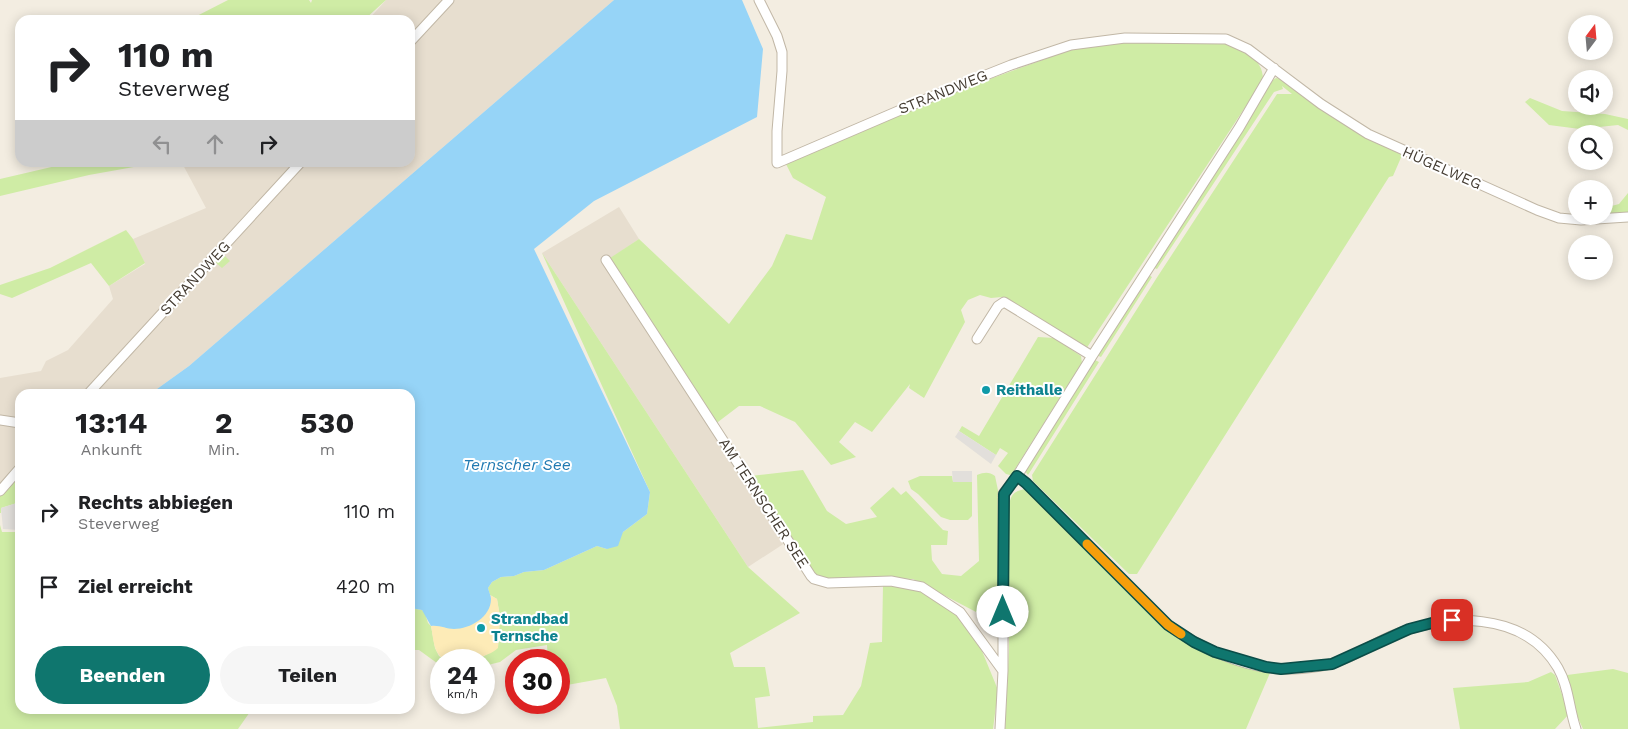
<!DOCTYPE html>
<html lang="de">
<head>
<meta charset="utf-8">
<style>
  :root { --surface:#fff; --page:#f6f6f6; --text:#202124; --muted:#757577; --accent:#0f766e }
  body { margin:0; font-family:"Work Sans",sans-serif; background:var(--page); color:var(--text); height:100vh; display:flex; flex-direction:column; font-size:19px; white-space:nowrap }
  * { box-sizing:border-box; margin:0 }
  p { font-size:16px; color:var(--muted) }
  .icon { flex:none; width:28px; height:28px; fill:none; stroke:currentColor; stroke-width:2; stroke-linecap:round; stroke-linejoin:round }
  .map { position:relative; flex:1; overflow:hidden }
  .sheet { position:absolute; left:15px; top:389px; width:400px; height:325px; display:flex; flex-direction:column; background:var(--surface); border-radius:15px; box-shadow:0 2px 12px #0003 }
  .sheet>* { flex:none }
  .top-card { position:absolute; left:15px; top:15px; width:400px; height:152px; border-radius:15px; box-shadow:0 2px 12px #0003; background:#fff; color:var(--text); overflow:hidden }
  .needle { width:32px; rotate:16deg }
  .tools { position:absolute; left:1568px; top:15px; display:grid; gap:10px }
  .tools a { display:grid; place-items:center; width:45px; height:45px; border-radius:50%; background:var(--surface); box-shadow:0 2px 12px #0003; font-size:25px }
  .speed { position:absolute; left:430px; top:649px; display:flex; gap:10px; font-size:25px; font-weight:700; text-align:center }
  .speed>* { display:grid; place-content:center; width:65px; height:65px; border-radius:50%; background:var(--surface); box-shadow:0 2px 12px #0003; line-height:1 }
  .speed small { font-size:12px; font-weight:400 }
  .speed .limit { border:8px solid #d22; background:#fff; color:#111 }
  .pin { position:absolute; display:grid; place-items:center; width:42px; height:42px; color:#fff; margin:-21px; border-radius:10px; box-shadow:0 2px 8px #0006 }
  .me { position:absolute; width:55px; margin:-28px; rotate:0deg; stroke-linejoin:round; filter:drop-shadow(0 0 4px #0008) }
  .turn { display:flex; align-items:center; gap:18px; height:105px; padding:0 20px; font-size:22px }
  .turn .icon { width:65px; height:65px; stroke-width:2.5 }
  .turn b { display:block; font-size:35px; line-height:42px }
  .lanes { display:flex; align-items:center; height:48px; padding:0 20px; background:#0003; justify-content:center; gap:25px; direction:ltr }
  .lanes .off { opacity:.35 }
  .eta { display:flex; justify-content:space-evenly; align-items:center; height:85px; text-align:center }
  .eta b { font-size:30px; font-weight:700; line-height:35px }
  .button { display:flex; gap:10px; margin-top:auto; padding:10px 20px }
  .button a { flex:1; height:58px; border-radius:30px; background:var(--accent); color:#fff; font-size:20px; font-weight:700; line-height:58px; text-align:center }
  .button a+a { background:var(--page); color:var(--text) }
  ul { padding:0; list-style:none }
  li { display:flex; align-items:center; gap:15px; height:75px; padding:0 20px }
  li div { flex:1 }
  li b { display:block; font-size:19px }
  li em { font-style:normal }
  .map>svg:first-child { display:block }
  .residential { fill:#e7decf }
  .green { fill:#cfeca5 }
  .sand { fill:#fdebb7 }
  .parking { fill:#e2dfdb }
  .water { fill:#96d4f7 }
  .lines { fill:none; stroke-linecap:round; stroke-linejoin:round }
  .minor-casing { stroke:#c1b7a6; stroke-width:11 }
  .minor { stroke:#fff; stroke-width:9 }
  .route-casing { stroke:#0a4d48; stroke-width:12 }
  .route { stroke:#0f766e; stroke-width:9 }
  .slow { stroke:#f59e0b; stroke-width:9 }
  .culture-dot { fill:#0f9aa8; stroke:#fff; stroke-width:2 }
  .labels { text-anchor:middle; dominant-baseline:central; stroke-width:4; stroke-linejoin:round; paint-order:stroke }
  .street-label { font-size:15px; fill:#443c32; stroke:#fff }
  .culture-label { font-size:15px; font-weight:bold; fill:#0d838f; stroke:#fff; text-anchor:start }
  .water-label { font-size:16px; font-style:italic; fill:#207ab2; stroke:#fff }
</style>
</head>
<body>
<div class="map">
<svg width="1628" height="729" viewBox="0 0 1628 729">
  <rect width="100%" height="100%" fill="#f3ede1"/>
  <path class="residential" d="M386 0H614L189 366 150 394H20V465L0 488V378L41 371 46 361 68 350 113 299 109 286 145 264 133 239 206 208 182 163 410 162V20H368Z
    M619 207 639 239 608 260 788 541 748 567 542 253Z"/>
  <path class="green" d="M228 0H309L311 3 312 0H386L364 20H189Z
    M1109 42 1228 43C1243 51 1264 59 1263 80L1086 349 1002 297 991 298 980 295 968 300 961 310 965 322 924 398 909 388 910 384 872 432 855 422 839 442 856 457 831 465 795 422 760 406H739L714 425 607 260 639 239 729 324 772 266 786 234 812 240 826 197 793 178 786 164 957 91 1070 50Z
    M1276 78 1282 79 1403 153 1393 176 1389 177 1137 574H1129L1033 481 1032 475 1156 279 1277 94H1292L1282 86 1283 89 1274 92 1157 269 1152 267 1273 80Z
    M1530 98 1562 111 1605 114 1628 119V130L1618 125 1580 129 1549 125 1525 102Z
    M73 162H156V163L89 175 0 196V179Z
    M1628 193V212L1604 214V208L1619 204Z
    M126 230 133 239 145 263 109 286 91 263 12 298 0 294V285L50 268Z
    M542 253 748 567 800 613 730 653 734 667H765L770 696 755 698 758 728 813 722V716L843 715 861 686 870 643 882 642 883 585 917 588 956 612 982 651 998 690 993 729H620L617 706 606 678 567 685 559 684V660H548L547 645 516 650 500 662 484 666V660H470L481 658 498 647 500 617 497 599 490 595 488 588 492 582 501 577 514 576 524 572 544 570 597 546 607 549 623 532 647 514 650 492Z
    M223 254 230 261 222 268 215 262Z
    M1147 274 1152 277 1101 357 1096 355Z
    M1038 337 1054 338 1081 356 1082 363 1015 469 1016 472 1010 475 1006 474 998 466 1008 453 1000 448 996 455 959 431 962 426 979 436Z
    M1093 359 1099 362 1028 475 1025 471Z
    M803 470 827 511 846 524 877 517 870 508 893 487 901 495 906 491 943 530 948 531 947 545H931L932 560 942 574 961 576 979 561 977 475C985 472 989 472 995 476L999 495V624L913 579 884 578 828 581 811 576 750 476Z
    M20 472V502L1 508V513H0V494Z
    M920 476H952L953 482H972V516L968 520H950L941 517 918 494 911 489 908 481Z
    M1026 489 1168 629 1190 645 1216 656 1270 673 1246 729H1005L1009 651V506C1011 494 1014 491 1026 489Z
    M0 525 2 532H20V709H252L238 729H0Z
    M410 608 422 610 425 613 428 623 431 626 435 648 439 656 446 660H441V666L419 650H410Z
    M1613 669 1628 673V729H1583L1575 711 1567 675Z
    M1551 672 1555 675 1569 714 1555 729H1460L1453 688 1528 682Z"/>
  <path class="sand" d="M490 595 497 599 500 617 498 648C488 658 451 667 440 656 433 649 433 635 431 626L439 625 444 627 491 598Z"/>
  <path class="parking" d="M959 431 996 455 991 464 955 437Z
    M952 471H972V482H953Z
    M20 502V530L3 529 1 508Z"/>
  <path class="water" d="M614 0H742L763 49 757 117 594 201 534 249 650 492 647 514 623 532 618 546 607 549 597 546 544 570 524 572 514 576 501 577 492 582 488 588C489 592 491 596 491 599 491 617 470 629 454 629 446 629 440 625 431 626L422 610 410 608V394H150L189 366Z"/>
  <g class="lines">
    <defs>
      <path id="minor" d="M759 0 777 36 782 52V71L777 131V163L933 96 1011 65 1071 45 1125 38 1226 39 1248 49 1321 104 1368 134 1537 210 1559 218 1581 220 1628 217
        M410 42 449 0
        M606 260 811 576 814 579 828 583 891 581 922 587 960 612 1003 671
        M977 339 998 306 1004 302 1092 356
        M88 394 301 162
        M0 420 20 423
        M1017 476 1026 483 1168 625C1198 647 1242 667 1280 669 1293 670 1308 668 1321 666 1346 662 1368 646 1391 636 1445 613 1524 610 1558 668 1569 687 1569 709 1576 729
        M0 491 20 468
        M1000 729 1003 671V494L1017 476 1092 356 1239 128 1274 68"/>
    </defs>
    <use href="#minor" class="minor-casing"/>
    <use href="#minor" class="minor"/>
  </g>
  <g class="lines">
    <defs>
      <path id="route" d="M1003 612 1004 494 1017 476 1026 483 1168 625 1194 642 1215 652 1266 667 1281 669 1332 664 1409 629 1432 623 1452 620"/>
    </defs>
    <use href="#route" class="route-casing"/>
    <use href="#route" class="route"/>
    <path class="slow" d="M1087 544 1168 625 1181 634"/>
  </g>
  <g class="culture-dot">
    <circle cx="986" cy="390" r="5"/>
    <circle cx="481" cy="628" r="5"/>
  </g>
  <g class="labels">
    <g class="street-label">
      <text transform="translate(943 92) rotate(-22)">STRANDWEG</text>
      <text transform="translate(1442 168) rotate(24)">HÜGELWEG</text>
      <text transform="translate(195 278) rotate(-47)">STRANDWEG</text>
      <text transform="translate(764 503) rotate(57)">AM TERNSCHER SEE</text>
    </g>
    <g class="culture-label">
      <text x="996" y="390">Reithalle</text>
      <text x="491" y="619">Strandbad<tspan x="491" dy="17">Ternsche</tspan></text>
    </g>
    <g class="water-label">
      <text x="517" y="464">Ternscher See</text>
    </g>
  </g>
</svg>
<div class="tools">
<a><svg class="needle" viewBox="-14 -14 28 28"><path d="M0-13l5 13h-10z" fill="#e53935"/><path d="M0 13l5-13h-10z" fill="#757577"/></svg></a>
<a><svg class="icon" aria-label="sound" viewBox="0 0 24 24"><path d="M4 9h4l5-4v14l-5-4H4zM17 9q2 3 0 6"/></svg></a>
<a><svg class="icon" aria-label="search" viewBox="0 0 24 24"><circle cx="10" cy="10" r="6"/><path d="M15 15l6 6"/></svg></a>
<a>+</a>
<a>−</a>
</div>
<div class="speed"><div>24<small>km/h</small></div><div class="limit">30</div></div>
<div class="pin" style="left:1452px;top:620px;background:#d93025"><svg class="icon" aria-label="arrive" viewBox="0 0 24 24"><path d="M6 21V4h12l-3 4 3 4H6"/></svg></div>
<svg class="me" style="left:1003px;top:612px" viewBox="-20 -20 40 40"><circle r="19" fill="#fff"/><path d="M0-13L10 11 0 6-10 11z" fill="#0f766e"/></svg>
<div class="top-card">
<div class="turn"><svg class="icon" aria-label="right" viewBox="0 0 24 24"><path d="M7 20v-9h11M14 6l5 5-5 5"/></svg><div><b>110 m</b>Steverweg</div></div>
<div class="lanes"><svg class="icon off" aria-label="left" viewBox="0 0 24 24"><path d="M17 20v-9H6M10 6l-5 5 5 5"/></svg><svg class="icon off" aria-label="ahead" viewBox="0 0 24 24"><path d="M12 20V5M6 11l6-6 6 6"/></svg><svg class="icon" aria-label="right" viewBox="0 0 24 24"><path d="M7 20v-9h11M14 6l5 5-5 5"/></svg></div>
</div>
<section class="sheet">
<div class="eta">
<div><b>13:14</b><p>Ankunft</p></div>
<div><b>2</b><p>Min.</p></div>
<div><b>530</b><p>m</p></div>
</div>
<ul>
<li><svg class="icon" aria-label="right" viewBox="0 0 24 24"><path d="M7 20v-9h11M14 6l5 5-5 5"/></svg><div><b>Rechts abbiegen</b><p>Steverweg</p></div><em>110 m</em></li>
<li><svg class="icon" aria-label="arrive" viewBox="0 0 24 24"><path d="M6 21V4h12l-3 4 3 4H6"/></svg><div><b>Ziel erreicht</b></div><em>420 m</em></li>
</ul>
<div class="button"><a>Beenden</a><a>Teilen</a></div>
</section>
</div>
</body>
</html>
